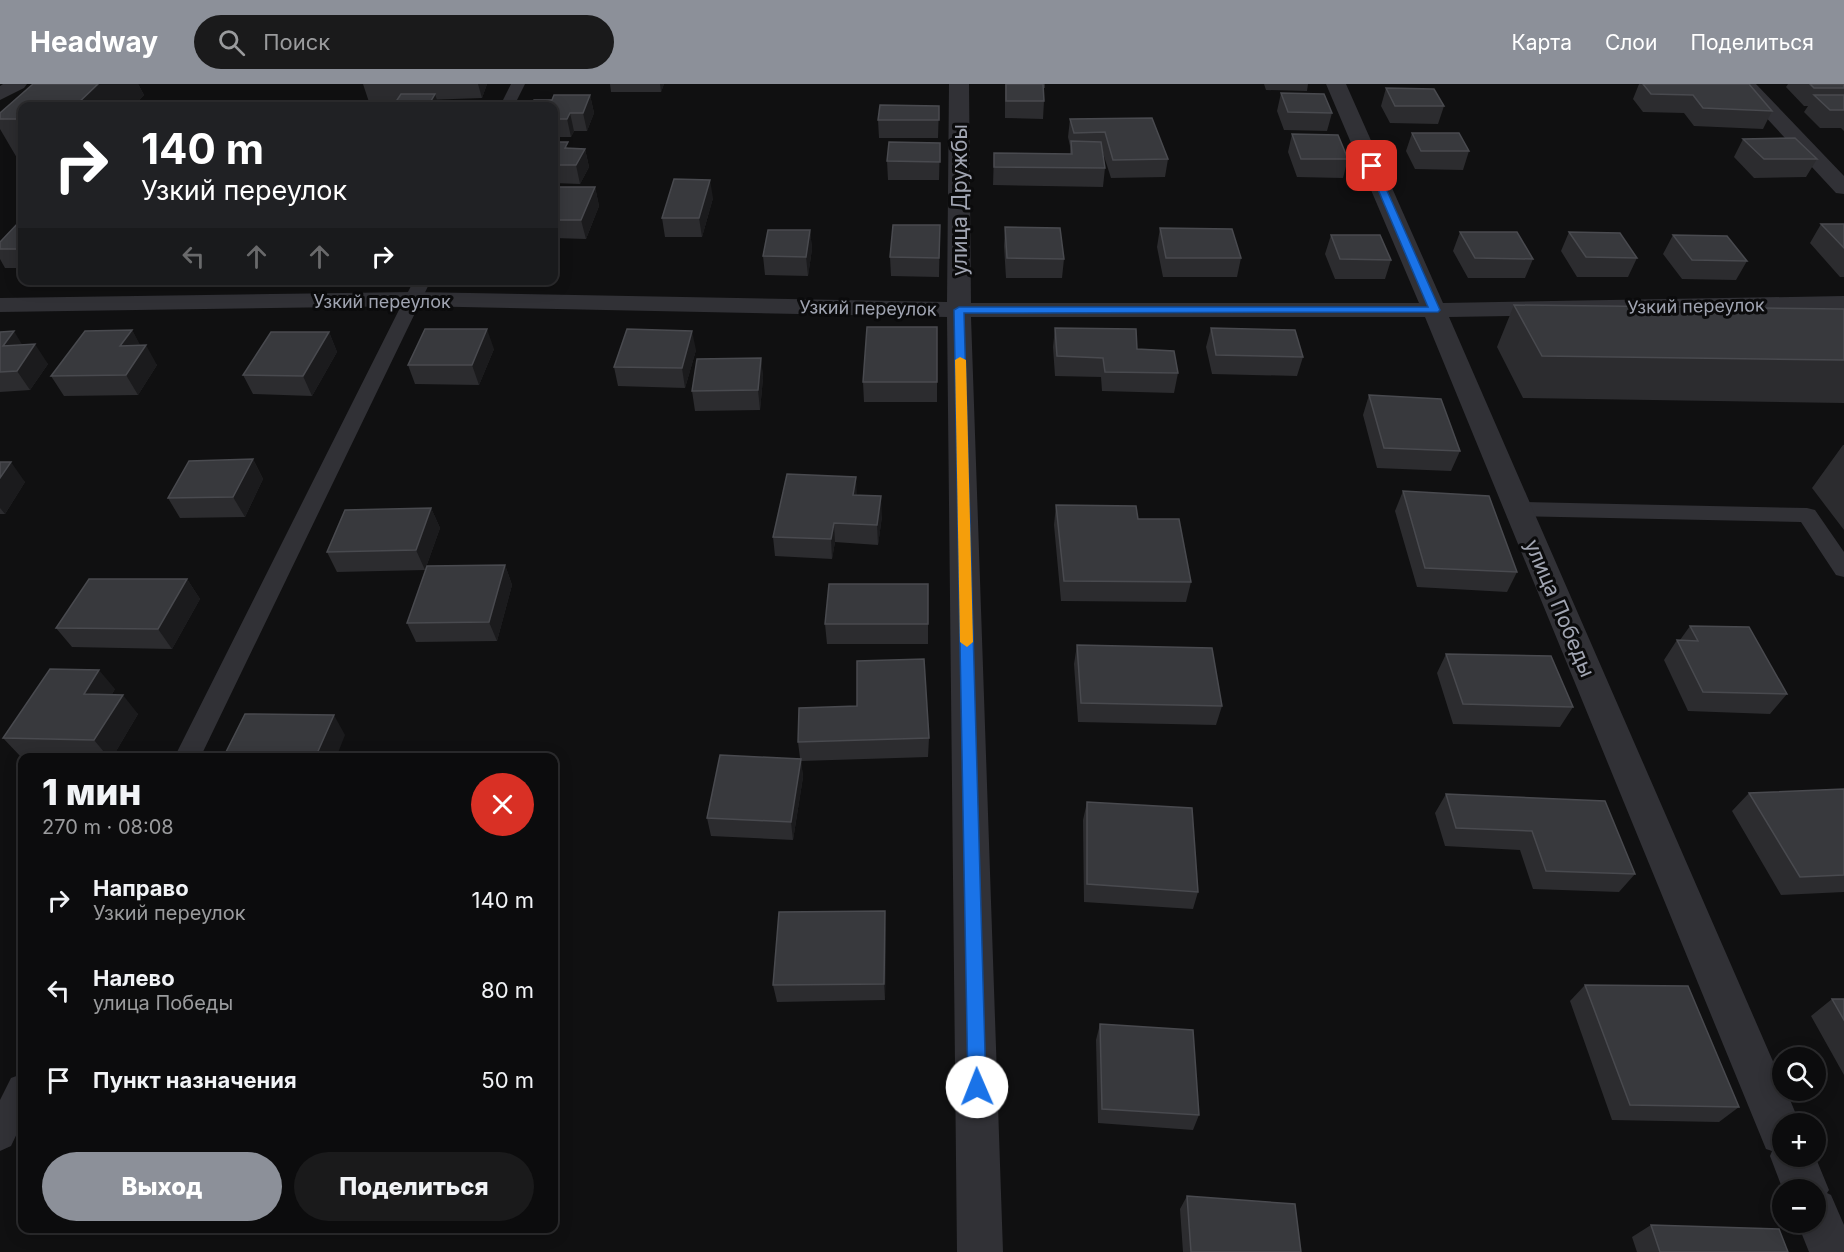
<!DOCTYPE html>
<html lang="ru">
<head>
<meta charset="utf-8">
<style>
  :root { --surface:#0c0c0d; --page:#1a1a1b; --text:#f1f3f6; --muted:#9a9b9d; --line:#2c2c2e; --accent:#8c9099 }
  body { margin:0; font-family:Inter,sans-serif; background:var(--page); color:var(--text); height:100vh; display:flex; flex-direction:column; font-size:22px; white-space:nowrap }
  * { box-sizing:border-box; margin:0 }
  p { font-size:20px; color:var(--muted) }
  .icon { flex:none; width:33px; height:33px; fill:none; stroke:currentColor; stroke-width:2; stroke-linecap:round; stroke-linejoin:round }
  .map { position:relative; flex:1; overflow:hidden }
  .panel { position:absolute; left:18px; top:669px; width:540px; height:480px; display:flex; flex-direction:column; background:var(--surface); border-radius:12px; box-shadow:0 3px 15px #0003,0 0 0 2px var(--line) }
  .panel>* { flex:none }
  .guide { position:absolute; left:18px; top:18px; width:540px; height:183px; border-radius:12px; box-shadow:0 3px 15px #0003,0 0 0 2px var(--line); background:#202124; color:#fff; overflow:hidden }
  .buttons { position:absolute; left:1772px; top:963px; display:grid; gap:12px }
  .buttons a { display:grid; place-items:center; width:54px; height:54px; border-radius:50%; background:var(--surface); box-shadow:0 3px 15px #0003,0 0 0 2px var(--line); font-size:30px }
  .pin { position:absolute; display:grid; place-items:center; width:51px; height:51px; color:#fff; margin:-26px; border-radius:12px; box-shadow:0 3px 9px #0006 }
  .me { position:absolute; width:66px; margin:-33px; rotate:359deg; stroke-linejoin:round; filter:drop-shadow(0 0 4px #0008) }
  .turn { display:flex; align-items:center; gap:21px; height:126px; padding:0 24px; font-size:27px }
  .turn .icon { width:78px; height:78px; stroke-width:2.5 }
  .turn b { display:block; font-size:42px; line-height:51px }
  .lanes { display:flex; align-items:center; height:57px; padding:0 24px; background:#0003; justify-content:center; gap:30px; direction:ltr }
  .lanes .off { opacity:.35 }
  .round { display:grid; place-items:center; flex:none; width:63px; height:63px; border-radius:32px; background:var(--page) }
  .overview { display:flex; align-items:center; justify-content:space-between; height:102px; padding:0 24px }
  h1 { font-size:36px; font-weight:800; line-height:45px }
  .action { display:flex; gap:12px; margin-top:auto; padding:12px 24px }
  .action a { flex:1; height:69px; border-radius:36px; background:var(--accent); color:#fff; font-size:24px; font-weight:800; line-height:69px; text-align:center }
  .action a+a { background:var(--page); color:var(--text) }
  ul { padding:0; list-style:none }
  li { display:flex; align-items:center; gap:18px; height:90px; padding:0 24px }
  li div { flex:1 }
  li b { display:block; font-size:22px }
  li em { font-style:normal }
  header { display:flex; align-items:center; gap:36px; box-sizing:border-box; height:84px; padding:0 30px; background:var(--accent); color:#fff }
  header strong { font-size:28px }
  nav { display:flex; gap:33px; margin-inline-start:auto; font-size:21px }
  .search { width:420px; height:54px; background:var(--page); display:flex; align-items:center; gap:15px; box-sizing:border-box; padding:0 21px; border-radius:33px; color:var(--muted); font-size:22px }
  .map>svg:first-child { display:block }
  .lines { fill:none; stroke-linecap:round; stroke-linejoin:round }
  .service { fill:#313136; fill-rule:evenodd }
  .minor { fill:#313136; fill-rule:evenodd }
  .tertiary { fill:#313136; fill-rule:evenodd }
  .wall { fill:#2c2c2f }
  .shaded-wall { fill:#1b1b1d }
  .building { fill:#38393d; stroke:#494a4f; stroke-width:1.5 }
  .route { fill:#1a73e8; stroke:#114b97; stroke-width:1.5 }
  .slow { fill:#f59e0b }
  .labels { text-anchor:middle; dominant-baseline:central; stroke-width:6; stroke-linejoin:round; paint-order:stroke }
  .far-street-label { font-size:18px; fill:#a1a5b2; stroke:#0b0b0c }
  .street-label { font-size:21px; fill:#a1a5b2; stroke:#0b0b0c }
</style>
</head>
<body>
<header>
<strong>Headway</strong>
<div class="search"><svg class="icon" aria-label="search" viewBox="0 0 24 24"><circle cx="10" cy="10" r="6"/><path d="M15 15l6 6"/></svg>Поиск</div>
<nav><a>Карта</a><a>Слои</a><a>Поделиться</a></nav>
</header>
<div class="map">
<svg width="1844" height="1168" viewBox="0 0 1844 1168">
  <rect width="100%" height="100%" fill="#101011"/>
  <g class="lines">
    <path class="service" d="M511 0H525L514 22H500Z
      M414 196H431L200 674H174Z
      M1518 418 1807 424 1815 426 1844 468V493L1836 491 1801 438 1518 432 1510 430 1507 425 1510 420Z
      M22 990V1039L11 1062 0 1067V1016L11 994Z"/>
    <path class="minor" d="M949 0H969L971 219H1419L1326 0H1346L1443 219 1844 212V226L1449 233 1782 998V1006H1786L1800 1040H1782V1072H1815L1829 1106 1827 1109 1831 1111 1844 1141V1168H1809L1797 1138H1815V1106H1783L1770 1072 1772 1067 1766 1065 1425 233H971L1003 1168H957L947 233 414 222 0 228V214L414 208 947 218Z
      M1735 0H1756L1844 92V110L1836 109Z"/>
    <path class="tertiary" d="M3 0H27L24 4 0 16V2Z"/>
  </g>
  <path class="wall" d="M33 0H138L144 11 133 22H22V74H17L0 45V29Z
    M363 0H487L482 14 369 18Z
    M610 0H664L661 8H611Z
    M1005 0H1045V4H1043L1044 17 1043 35 1005 34Z
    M1264 0H1308L1307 7 1266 6Z
    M1639 0H1749L1772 27 1763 45 1694 42 1684 29 1643 28 1633 15Z
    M1788 0H1844V47L1841 44H1820L1804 28 1808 22H1804L1786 3Z
    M1386 4 1444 22 1438 40 1390 39 1381 22Z
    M1281 9 1332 29 1327 47 1284 46 1277 27Z
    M590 11 594 29 587 47H574L571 53H554V22L552 16Z
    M939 22 938 54H879L878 36Z
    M1152 34 1168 75 1165 93 1111 94 1102 66 1105 84 1103 103 993 101 994 69 1070 70V62L1068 53 1070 35Z
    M1412 49 1469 67 1463 86 1415 85 1406 67Z
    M1292 50 1348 75 1343 94 1297 93 1288 68Z
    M1743 55 1817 75 1806 93 1754 94 1734 73Z
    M554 58 569 64 585 65 589 83 580 100 554 99Z
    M940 59 939 96H888L887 77Z
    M554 103H595L599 122 586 155 554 154Z
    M713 114 702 153H665L662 134Z
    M22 137V184H5L0 175V158Z
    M1821 140H1844V193H1840L1810 159Z
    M940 141 939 193 891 192 890 173Z
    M1005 143 1064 175 1062 194H1006L1004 162Z
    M1160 144 1241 174 1237 193H1163L1157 163Z
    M810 146 812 165 808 192 765 191 763 172Z
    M1460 148 1533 175 1525 194H1468L1453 167Z
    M1569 148 1637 174 1628 193H1577L1561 167Z
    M1331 151 1391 176 1385 195H1335L1325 170Z
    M1673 151 1747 177 1736 196 1682 195 1663 170Z
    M1514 221 1844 225V319L1523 314 1497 263Z
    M937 243V318H864L863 298Z
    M1055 244 1137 265 1178 289 1174 309 1102 307 1101 293 1055 292 1053 263Z
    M1211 244 1303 273 1297 292 1212 290 1206 263Z
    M132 246 140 262 157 281 138 311 64 312 51 292Z
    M0 248 48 280 30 306 0 308Z
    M329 248 337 268 312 312 253 310 243 291Z
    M494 265 479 301 415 300 408 281Z
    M696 266 685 304 618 302 614 283Z
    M761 274 763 294 760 326 695 327 692 307Z
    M1369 311 1460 367 1451 387 1377 384 1363 331Z
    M1843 361H1844V446L1812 404Z
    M253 375 263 395 245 433 180 434 168 414Z
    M0 378 25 398 5 430H0Z
    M1403 407 1517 488 1507 508 1417 503 1395 427Z
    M857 411 882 432 878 461 835 458 832 475 775 472 773 453Z
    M1056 421 1138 435 1191 498 1186 518 1061 517 1054 441Z
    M431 424 440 444 425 486 337 488 327 468Z
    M505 481 512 501 497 557 416 558 407 539Z
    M187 495 200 515 172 565 72 563 56 544Z
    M928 500V560H827L825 540Z
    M1690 542 1787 610 1770 630 1688 627 1664 576 1677 556H1680Z
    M1077 561 1222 622 1216 641 1078 638 1074 580Z
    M1446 570 1573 623 1560 643 1453 640 1437 589Z
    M115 605 112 610 138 630 112 674 21 673 3 654Z
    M929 654 928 673 801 677 803 693 793 756 711 752 707 734 800 674 798 658Z
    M1844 705V808L1781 811 1732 727 1749 709Z
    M1446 710 1635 790 1619 808 1533 805 1520 766 1445 762 1435 729Z
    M1087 718 1198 808 1193 825 1084 818 1083 736Z
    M886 845 885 916 777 918 773 901Z
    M1585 901 1739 1023 1719 1038 1612 1036 1570 917Z
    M1832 915H1844V991L1811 932Z
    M1100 940 1199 1031 1193 1046 1098 1039 1096 956Z
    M1187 1112 1301 1168H1183L1180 1125Z
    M1651 1141 1788 1168H1637L1632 1153Z"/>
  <path class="shaded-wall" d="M98 0H138L144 11 133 22H75Z
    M478 0H487L482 14Z
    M660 0H664L661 8Z
    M435 10 439 22 431 17Z
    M590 11 594 29 587 47 583 29Z
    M570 29 574 47 571 53 567 35Z
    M585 65 589 83 580 100 576 81Z
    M710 96 713 114 702 153 699 134Z
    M595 103 599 122 586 155 581 136Z
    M810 146 812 165 808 192 806 173Z
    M487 245 494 265 479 301 472 281Z
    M132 246 143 266 120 262Z
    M14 247 26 267 3 262Z
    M692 247 696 266 685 304 682 284Z
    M329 248 337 268 312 312 303 292Z
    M35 260 48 280 30 306 17 287Z
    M146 261 157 281 138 311 126 291Z
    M761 274 763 294 760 326 758 306Z
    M253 375 263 395 245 433 233 413Z
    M11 378 25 398 5 430 0 424V394Z
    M856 393 857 413 853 411Z
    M881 412 882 432 878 461 877 441Z
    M431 424 440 444 425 486 416 466Z
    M834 439 835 458 832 475 831 455Z
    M505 481 512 501 497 557 489 538Z
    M187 495 200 515 172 565 158 545Z
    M99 586 115 605 100 629 84 610Z
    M123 611 138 630 112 674H109L94 656Z
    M334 631 345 651 336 674H315Z
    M801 675 803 693 793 756 791 738Z
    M885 827 886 845 885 916 884 900Z"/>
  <path class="building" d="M33 0H98L75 22H22V35H0V29Z
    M1006 0H1043L1044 17H1006Z
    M1643 0H1749L1772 27 1703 24 1693 11 1651 10Z
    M1810 0H1844V4H1814Z
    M1386 4 1434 5 1444 22H1395Z
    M1281 9 1324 10 1332 29 1288 28Z
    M401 10H435L431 17H461L458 22H393Z
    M554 11H590L583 29H570L567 35H554V22H532L534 16H552Z
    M1814 11H1844V26H1830Z
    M880 21 939 22V36H878Z
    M1152 34 1168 75 1113 76 1105 48 1074 49 1070 35Z
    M1412 49H1459L1469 67H1421Z
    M1292 50 1338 51 1348 75H1301Z
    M1795 54 1817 75H1764L1743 55Z
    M1071 57 1101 58 1105 84 994 83V69L1072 70Z
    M554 58H568L565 64 585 65 576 81H554Z
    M889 58 940 59V78L887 77Z
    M674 95 710 96 699 134H662Z
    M554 103H595L581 136H554Z
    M20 137H22V165H0V158Z
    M1821 140H1844V164Z
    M893 141H940L939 174 890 173Z
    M1005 143 1060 144 1064 175 1007 174Z
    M1160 144 1232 145 1241 174H1166Z
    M768 146H810L806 173 763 172Z
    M1460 148H1517L1533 175 1475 174Z
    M1569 148 1620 149 1637 174 1586 173Z
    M1331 151H1380L1391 176 1340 175Z
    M1673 151 1727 152 1747 177 1692 176Z
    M1514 221 1844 225V276L1542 272Z
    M867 243H937V298H863Z
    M1055 244 1136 245 1137 265 1174 267 1178 289 1105 288 1103 274 1057 272Z
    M1211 244 1295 246 1303 273 1216 271Z
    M425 245H487L472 281H408Z
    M627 245 692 247 682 284 614 283Z
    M132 246 120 262 146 261 126 291 51 292 85 247Z
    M14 247 3 262 35 260 17 287 0 288V248Z
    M271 248H329L303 292 243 291Z
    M761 274 758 306 692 307 697 275Z
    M1369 311 1441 315 1460 367 1384 364Z
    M253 375 233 413 168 414 189 377Z
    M0 378H11L0 394Z
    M787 390 856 393 853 411 881 412 877 441 834 439 831 455 773 453Z
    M1403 407 1489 412 1517 488 1425 484Z
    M1056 421 1136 422 1138 435H1179L1191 498 1064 497Z
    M431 424 416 466 327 468 345 426Z
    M505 481 489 538 407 539 427 482Z
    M89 495H187L158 545 56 544Z
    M829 500H928V540H825Z
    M1690 542 1749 543 1787 610 1703 608 1677 556 1698 557Z
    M1077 561 1212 564 1222 622 1081 619Z
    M1446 570 1551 572 1573 623 1463 620Z
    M924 575 929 654 798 658 799 624 857 622V577Z
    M50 585 99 586 84 610 123 611 94 656 3 654Z
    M245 630 334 631 315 674H223Z
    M720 671 801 675 791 738 707 734Z
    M1844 705V791L1800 793 1749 709Z
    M1446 710 1605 717 1635 790 1546 787 1532 747 1456 744Z
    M1087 718 1192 724 1198 808 1087 800Z
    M885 827 884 900 773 901 779 828Z
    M1585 901 1688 902 1739 1023 1630 1021Z
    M1832 915H1844V936Z
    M1100 940 1193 946 1199 1031 1102 1025Z
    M1187 1112 1295 1120 1301 1168H1191Z
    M1651 1141 1779 1145 1788 1168H1660Z"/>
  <path class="route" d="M1369 80 1376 82 1440 226 1438 228 964 229 986 1003 983 1009 977 1012 970 1009 968 1003 954 226 959 223H1428L1368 82Z"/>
  <path class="slow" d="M960 273 966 276 973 558 967 563 960 558 955 276Z"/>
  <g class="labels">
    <g class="far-street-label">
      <text x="382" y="217">Узкий переулок</text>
      <text transform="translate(1696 222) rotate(-1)">Узкий переулок</text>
      <text transform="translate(868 224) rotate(1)">Узкий переулок</text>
    </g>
    <g class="street-label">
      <text transform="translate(959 116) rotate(-90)">улица Дружбы</text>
      <text transform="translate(1560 524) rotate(67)">улица Победы</text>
    </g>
  </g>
</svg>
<div class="buttons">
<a><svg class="icon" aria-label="search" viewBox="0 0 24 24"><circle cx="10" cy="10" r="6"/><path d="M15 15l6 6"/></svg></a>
<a>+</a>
<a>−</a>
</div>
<div class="pin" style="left:1372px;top:82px;background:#d93025"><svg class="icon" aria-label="arrive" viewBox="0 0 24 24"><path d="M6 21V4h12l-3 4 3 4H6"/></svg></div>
<svg class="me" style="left:977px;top:1003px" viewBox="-20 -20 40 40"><circle r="19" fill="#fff"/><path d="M0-13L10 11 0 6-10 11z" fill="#1a73e8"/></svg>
<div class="guide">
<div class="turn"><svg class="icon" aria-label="right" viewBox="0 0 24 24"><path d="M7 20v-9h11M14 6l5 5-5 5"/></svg><div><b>140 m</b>Узкий переулок</div></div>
<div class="lanes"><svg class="icon off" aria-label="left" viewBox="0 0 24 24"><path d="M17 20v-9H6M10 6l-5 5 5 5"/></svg><svg class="icon off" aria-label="ahead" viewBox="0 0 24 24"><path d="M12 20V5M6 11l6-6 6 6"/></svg><svg class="icon off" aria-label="ahead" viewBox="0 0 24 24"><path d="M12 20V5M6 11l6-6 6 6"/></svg><svg class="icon" aria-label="right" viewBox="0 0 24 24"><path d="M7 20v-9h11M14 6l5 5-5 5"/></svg></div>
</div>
<section class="panel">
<div class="overview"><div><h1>1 мин</h1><p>270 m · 08:08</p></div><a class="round" style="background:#d93025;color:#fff"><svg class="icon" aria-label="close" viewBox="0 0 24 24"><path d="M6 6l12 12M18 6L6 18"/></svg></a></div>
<ul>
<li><svg class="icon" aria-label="right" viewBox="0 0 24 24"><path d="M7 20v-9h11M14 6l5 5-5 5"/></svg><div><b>Направо</b><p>Узкий переулок</p></div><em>140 m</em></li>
<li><svg class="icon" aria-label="left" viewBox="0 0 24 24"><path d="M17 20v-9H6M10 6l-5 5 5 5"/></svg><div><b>Налево</b><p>улица Победы</p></div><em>80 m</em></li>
<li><svg class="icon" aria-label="arrive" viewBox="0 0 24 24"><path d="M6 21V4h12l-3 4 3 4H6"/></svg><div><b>Пункт назначения</b></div><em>50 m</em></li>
</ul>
<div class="action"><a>Выход</a><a>Поделиться</a></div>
</section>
</div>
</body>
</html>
